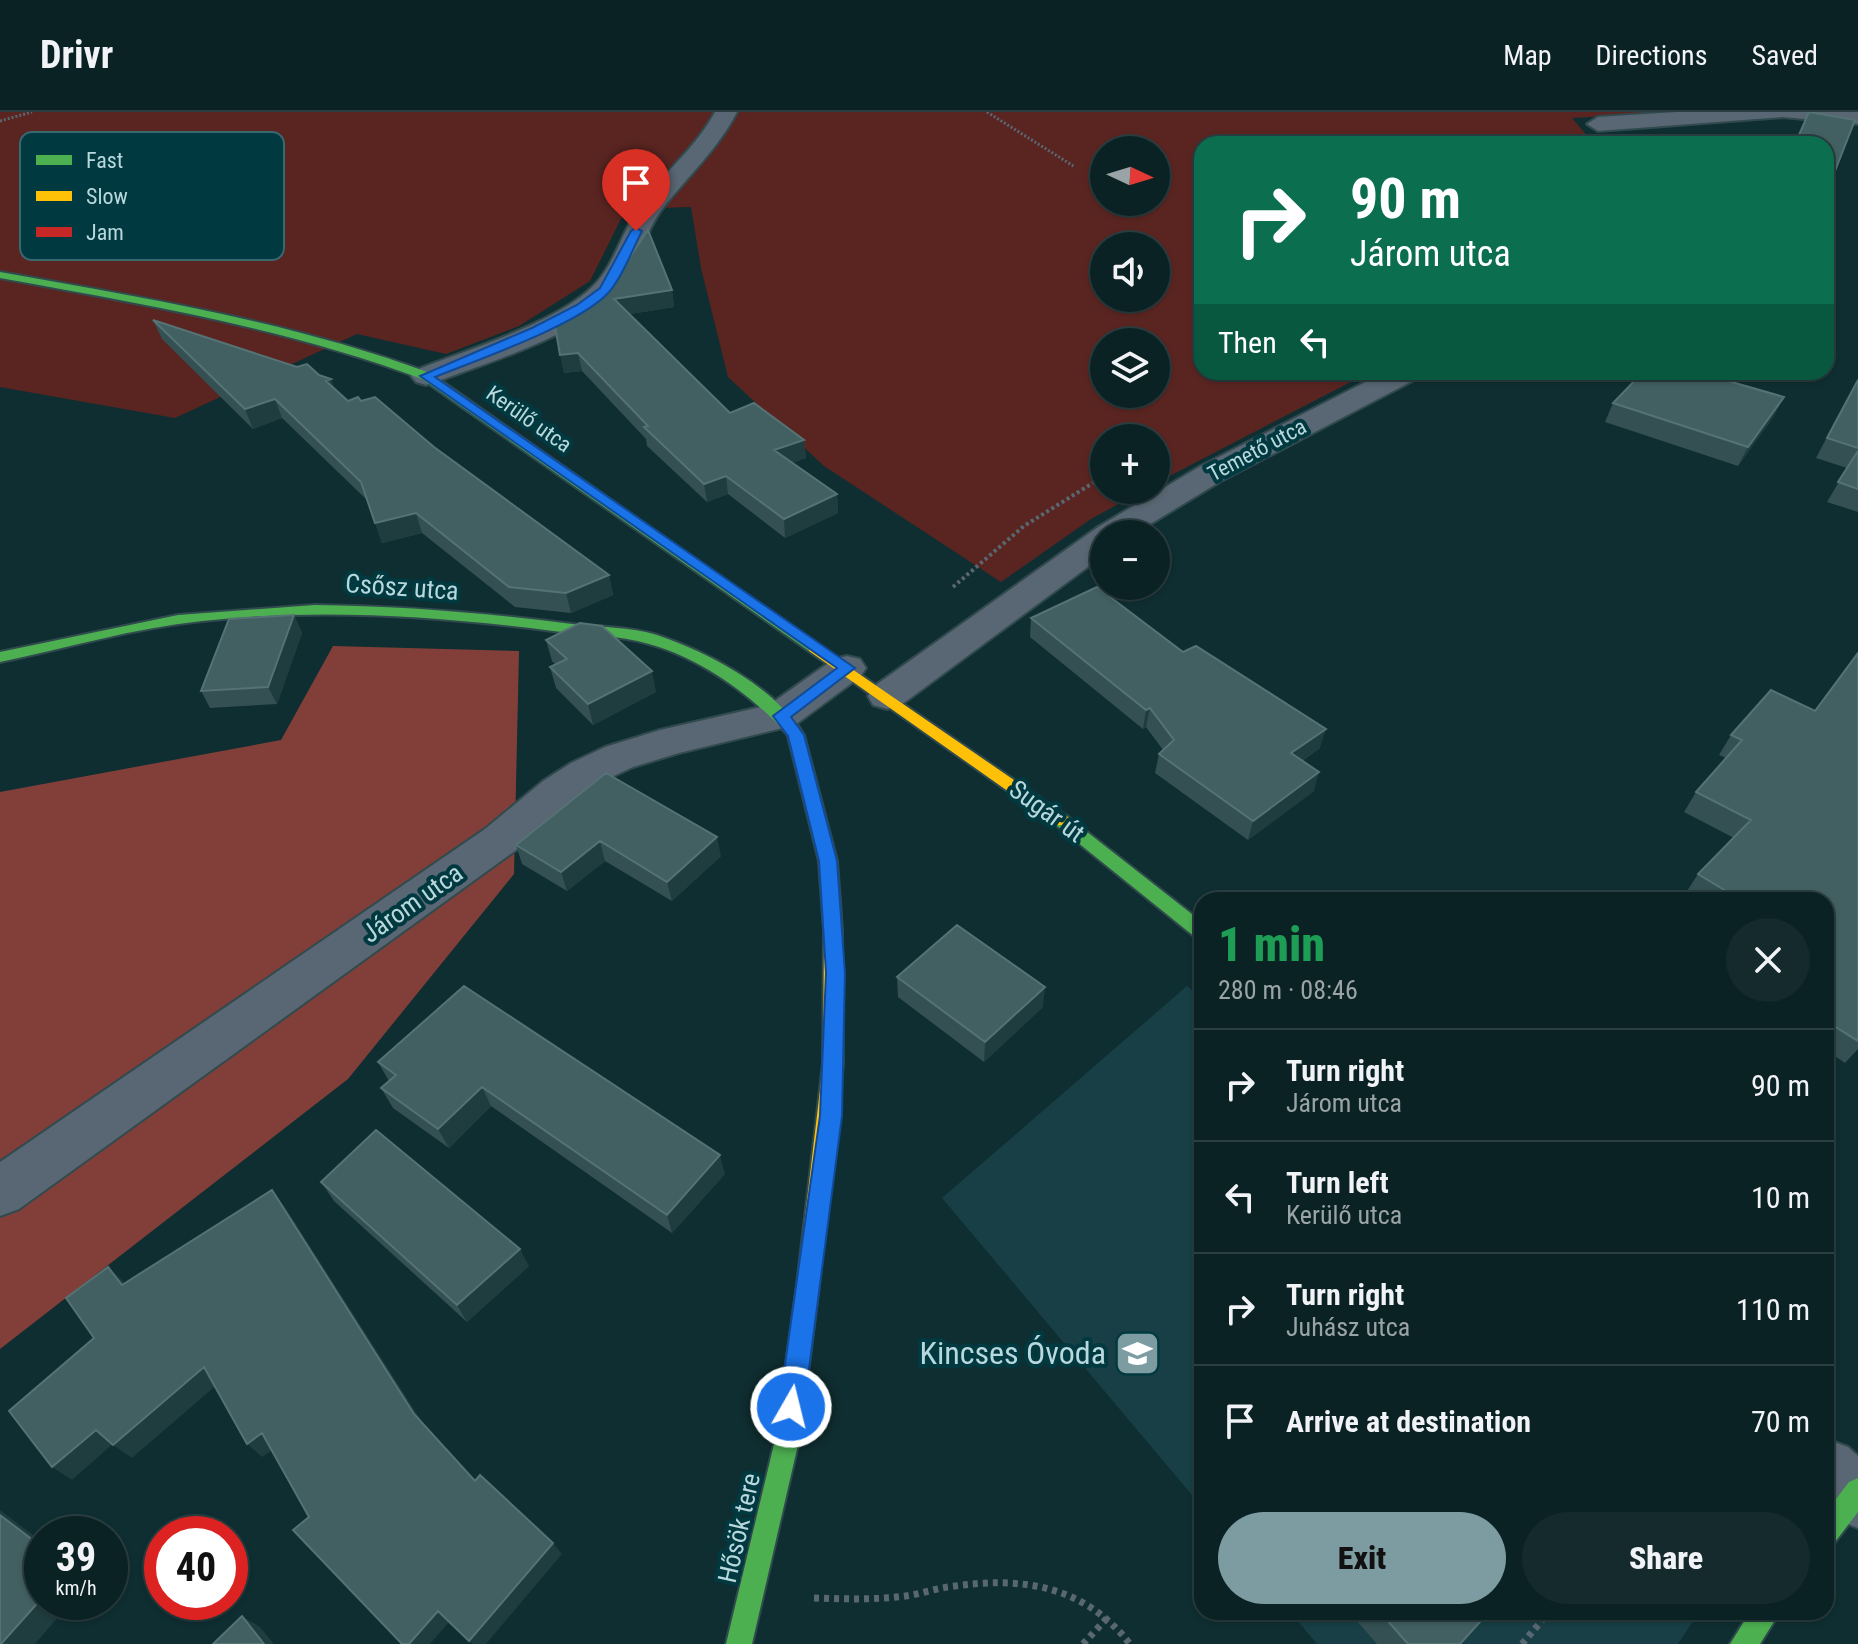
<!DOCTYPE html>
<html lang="en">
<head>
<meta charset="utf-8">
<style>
  :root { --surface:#0b2225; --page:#142a2d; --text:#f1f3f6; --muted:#9aa4a7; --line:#2b3f42; --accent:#7d9ca1 }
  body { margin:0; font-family:"Roboto Condensed",sans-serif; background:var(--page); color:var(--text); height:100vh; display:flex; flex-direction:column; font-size:30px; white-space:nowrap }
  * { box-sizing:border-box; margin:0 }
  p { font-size:26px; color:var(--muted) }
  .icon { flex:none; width:44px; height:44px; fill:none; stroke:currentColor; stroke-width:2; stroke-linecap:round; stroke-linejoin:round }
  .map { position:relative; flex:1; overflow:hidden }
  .details { position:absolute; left:1194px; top:780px; width:640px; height:728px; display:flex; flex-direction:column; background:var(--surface); border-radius:24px; box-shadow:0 2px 6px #0004,0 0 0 2px var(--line) }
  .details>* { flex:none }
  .banner { position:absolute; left:1194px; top:24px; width:640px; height:244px; border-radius:24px; box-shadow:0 2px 6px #0004,0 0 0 2px var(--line); background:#0b6e4f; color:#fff; overflow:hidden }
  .needle { width:52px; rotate:94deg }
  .controls { position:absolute; left:1090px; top:24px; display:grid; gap:16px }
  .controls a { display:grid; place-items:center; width:80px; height:80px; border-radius:50%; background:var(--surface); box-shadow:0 2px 6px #0004,0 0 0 2px var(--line); font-size:40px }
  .speed { position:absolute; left:24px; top:1404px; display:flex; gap:16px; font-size:40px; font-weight:700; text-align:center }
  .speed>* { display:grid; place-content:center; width:104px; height:104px; border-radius:50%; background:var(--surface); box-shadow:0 2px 6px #0004,0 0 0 2px var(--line); line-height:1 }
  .speed small { font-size:20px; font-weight:400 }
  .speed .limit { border:12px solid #d22; background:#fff; color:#111 }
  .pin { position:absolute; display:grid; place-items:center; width:68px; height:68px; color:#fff; margin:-82px -34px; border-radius:50% 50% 50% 0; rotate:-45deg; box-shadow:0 0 8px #0007 }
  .pin .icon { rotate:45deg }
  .me { position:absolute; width:88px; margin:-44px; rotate:8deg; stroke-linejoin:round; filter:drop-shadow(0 0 6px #0008) }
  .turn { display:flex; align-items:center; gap:28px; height:168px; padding:0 24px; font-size:36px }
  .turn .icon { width:104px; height:104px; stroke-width:2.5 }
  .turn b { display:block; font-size:56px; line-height:68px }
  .then { display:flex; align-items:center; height:76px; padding:0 24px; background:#0003; gap:16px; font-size:30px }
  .round { display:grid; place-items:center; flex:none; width:84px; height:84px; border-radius:42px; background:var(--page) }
  .summary { display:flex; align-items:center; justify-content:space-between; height:136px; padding:0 24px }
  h1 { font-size:48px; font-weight:800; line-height:60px; color:#1e9e55 }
  .primary-button { display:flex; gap:16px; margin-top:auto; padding:16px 24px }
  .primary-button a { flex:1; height:92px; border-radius:48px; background:var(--accent); color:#111; font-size:32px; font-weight:800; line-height:92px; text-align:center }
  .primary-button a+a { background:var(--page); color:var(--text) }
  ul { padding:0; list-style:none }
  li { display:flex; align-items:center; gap:24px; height:112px; padding:0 24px; border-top:2px solid var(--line) }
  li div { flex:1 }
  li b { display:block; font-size:30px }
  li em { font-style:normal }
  header { display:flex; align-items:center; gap:48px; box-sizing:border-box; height:112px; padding:0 40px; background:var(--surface); border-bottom:2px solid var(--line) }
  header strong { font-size:38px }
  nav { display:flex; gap:44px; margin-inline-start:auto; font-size:28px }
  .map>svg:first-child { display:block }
  .built { fill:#173f45 }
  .green { fill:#5a2521; fill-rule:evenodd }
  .forest { fill:#823f39 }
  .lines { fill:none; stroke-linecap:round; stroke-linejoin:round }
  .street-casing { stroke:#304a4e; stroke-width:4 }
  .fast-casing { stroke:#304a4e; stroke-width:4 }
  .slow-casing { stroke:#304a4e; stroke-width:4 }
  .jam-casing { stroke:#304a4e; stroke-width:4 }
  .path-far2 { stroke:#596771; stroke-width:3; stroke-dasharray:2 2; stroke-linecap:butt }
  .path-far1 { stroke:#596771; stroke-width:4; stroke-dasharray:3 3; stroke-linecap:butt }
  .path { stroke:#596771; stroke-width:7; stroke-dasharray:5 5; stroke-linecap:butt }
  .street { fill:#596673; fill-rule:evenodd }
  .fast { fill:#4caf50; fill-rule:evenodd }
  .slow { fill:#ffc107; fill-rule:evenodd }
  .jam { fill:#c62828; fill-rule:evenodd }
  .wall { fill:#345053 }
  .shaded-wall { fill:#1f3c3f }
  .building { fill:#425f62; stroke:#557275; stroke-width:2 }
  .route { fill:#1a73e8; stroke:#114b97; stroke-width:2 }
  .labels { text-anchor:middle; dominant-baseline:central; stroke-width:8; stroke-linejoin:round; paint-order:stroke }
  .far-street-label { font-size:22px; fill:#b8d8dd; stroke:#003940 }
  .street-label { font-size:26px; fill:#b8d8dd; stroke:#003940 }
  .near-poi-label { font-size:32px; fill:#b8d8dd; stroke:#003940; text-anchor:end }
  .key { fill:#003940; stroke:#37696f; stroke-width:2 }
  .key-label { font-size:22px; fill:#b8d8dd }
</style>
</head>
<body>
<header>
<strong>Drivr</strong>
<nav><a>Map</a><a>Directions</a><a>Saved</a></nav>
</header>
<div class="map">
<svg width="1858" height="1532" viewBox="0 0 1858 1532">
  <rect width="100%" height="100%" fill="#0f2e31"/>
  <path class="built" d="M1187 874 1202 886V1395L942 1086Z
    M1290 1500H1699L1678 1532H1317Z"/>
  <path class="green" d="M0 0H1679L1572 6 1594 32H1202V260H1370L1156 371V326H1104V378H1144L1091 407 1001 470 824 354 728 265 701 156 691 95 626 97 590 169 519 214 446 242 357 222 175 306 0 275ZM1104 38H1156V90H1104ZM1104 134H1156V186H1104ZM1104 230H1156V282H1104Z"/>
  <path class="forest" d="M333 534 519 539 514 762 348 967 0 1237V680L281 628Z"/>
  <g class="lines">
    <defs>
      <path id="street" d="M715 0H737C718 37 688 64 663 96 643 122 637 156 616 182 581 222 487 251 436 270L426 273 416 270 411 264 416 258C466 238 561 210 597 170 616 148 624 115 642 90 666 59 696 35 715 0Z
        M1677 0H1858V12L1783 5 1598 19 1587 12 1598 5Z
        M1385 260H1423L1418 266 1221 369 1134 422H1104V443L901 593 887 597 873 593 868 584 873 575 1098 415 1199 355Z
        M847 544 860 547 866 556 860 565 795 613 679 641 633 655 599 671 573 689 515 739 19 1097 0 1104V1050L485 717 543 669 571 651 605 635 660 618 769 593 834 547Z
        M1826 1327 1848 1335 1858 1344V1416L1836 1407 1826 1398Z"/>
      <path id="fast" d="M0 160C146 186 291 210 430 261L822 536 819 539H809L422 267C285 216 143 192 0 166Z
        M315 493C402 494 487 501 572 512 599 515 631 515 657 523 707 540 769 572 799 616L791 622 785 620C752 583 698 545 649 532 619 523 584 523 553 519 437 504 319 496 202 509 134 516 67 536 0 550V540L178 503Z
        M1062 703 1068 705 1202 810V827L1195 825 1056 713 1053 709Z
        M808 1162 816 1165 819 1173 800 1324 752 1532H726L776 1324 797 1173 800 1165Z
        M1858 1366V1400L1835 1430 1826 1434V1400L1849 1370Z
        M1750 1500H1780L1760 1532H1730Z"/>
      <path id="slow" d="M814 531 1068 705 1071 709 1068 713H1056L809 539V533Z
        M833 811 840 813 842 818 843 952 819 1173 816 1181 808 1184 800 1181 797 1173 823 952 824 818 826 813Z"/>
      <path id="jam" d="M791 610 797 612 804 623 837 749 842 818 840 823H826L824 818 819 749 788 624 783 616Z"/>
    </defs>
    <use href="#street" class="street-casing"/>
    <use href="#fast" class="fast-casing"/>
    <use href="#slow" class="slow-casing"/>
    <use href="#jam" class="jam-casing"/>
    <path class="path-far2" d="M987 0 1075 55
      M0 9 32 0"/>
    <path class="path-far1" d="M953 475 1024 414 1104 364"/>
    <path class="path" d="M814 1486C845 1487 876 1488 906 1484 920 1482 934 1477 948 1475 1020 1464 1083 1472 1130 1532
      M1083 1532 1109 1504
      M1522 1532 1549 1500"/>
    <use href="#street" class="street"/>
    <use href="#fast" class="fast"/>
    <use href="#slow" class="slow"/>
    <use href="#jam" class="jam"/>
  </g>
  <path class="wall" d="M1826 32 1835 59 1826 77Z
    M672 178 674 195 630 202 730 301 804 328 806 346 792 351 837 382 838 401 785 426 728 382 707 390 647 334 646 327 582 259 564 261 554 208Z
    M153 208 335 278 348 289H361L434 335 609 463 613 483 571 501 515 495 422 421 382 431 368 389 282 306 253 317 162 227Z
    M1858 266V400L1827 390 1847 356 1816 346Z
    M1613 291 1774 304 1738 354 1605 310Z
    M294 503 302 521 277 592 210 596 201 579Z
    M1031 506 1183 540 1320 636 1302 649 1314 679 1248 728 1155 661 1159 642 1163 638 1146 615 1143 617 1030 525Z
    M546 528 656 580 593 613 556 576 550 555 555 552 552 549Z
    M1858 541V937L1845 951 1826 938V788H1695L1685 782 1698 762 1734 726 1684 700 1696 680 1726 646 1719 643 1731 623 1815 599Z
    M606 661 721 744 672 789 605 749 567 779 522 752 516 733Z
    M897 865 1043 895 984 950 898 885Z
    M464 874 725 1062 672 1121 491 994 449 1036 393 996 381 976 389 969 378 950Z
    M321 1070 529 1154 467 1210 334 1089Z
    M1349 1500H1489L1460 1532H1377Z"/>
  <path class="shaded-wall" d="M672 178 674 195 617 204 614 187Z
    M578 241 582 259 564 261 560 243Z
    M331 267 338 286 326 269Z
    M1784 285 1774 304 1738 354 1748 335Z
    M275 287 282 306 253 317 245 297Z
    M804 328 806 346 776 357 774 338Z
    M726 364 728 382 707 390 704 372Z
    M837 382 838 401 785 426 784 407Z
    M416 401 422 421 382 431 375 411Z
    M609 463 613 483 571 501 566 481Z
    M294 503 302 521 277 592 268 575Z
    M652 559 656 580 593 613 588 592Z
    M1150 596 1146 615 1143 617 1146 598Z
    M1326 617 1320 636 1285 660 1291 641Z
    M1319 660 1314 679 1248 728 1253 709Z
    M717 725 721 744 672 789 667 770Z
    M600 729 605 749 567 779 561 760Z
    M1045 875 1043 895 984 950 985 930Z
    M482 975 491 994 449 1036 438 1017Z
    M720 1043 725 1062 672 1121 667 1103Z
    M272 1078 285 1095 426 1316 414 1302Z
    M520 1137 529 1154 467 1210 457 1193Z
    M108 1155 125 1171 122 1173Z
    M204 1255 220 1270 132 1346 113 1333Z
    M96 1318 114 1331 72 1368 52 1355Z
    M262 1321 277 1335 262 1345 247 1332Z
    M0 1398 42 1430V1435L0 1403Z
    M553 1431 562 1442 486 1532H473L469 1529Z
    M42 1486V1490H71L35 1532H1Z
    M438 1499 450 1509 430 1532H409Z
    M242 1504 260 1515 274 1532H264Z"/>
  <path class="building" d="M1809 0 1855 8 1835 59 1826 58V32H1795Z
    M648 118 672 178 614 187 730 301 754 291 804 328 774 338 837 382 784 407 726 364 704 372 644 315 648 314 578 241 560 243 554 208 599 182 615 167Z
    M153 208 297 255 307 252 319 263 331 267 326 269 348 289 358 285 361 289 375 285 434 335 609 463 566 481 509 475 416 401 375 411 361 370 275 287 245 297Z
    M1643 260H1697L1784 285 1748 335 1613 291Z
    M1858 268V336L1827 326Z
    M1858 339V377L1838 370Z
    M1097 475 1183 540 1196 534 1326 617 1291 641 1319 660 1253 709 1159 642 1174 628 1150 596 1146 598 1031 506Z
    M294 503 268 575 201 579 229 507Z
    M580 511 602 514 652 559 588 592 550 555 567 547 546 528Z
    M1858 541V929L1826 909V788H1741L1737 785 1738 783 1736 785 1698 762 1751 708 1696 680 1742 628 1731 623 1771 578 1815 599Z
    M606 661 717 725 667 770 600 729 561 760 516 733Z
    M957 813 1045 875 985 930 897 865Z
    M464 874 720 1043 667 1103 482 975 438 1017 381 976 396 963 378 950Z
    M376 1018 520 1137 457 1193 321 1070Z
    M272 1078 414 1302 475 1369 480 1363 553 1431 469 1529 438 1499 409 1532H402L293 1418 309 1405 262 1321 247 1332 204 1255 113 1333 96 1318 52 1355 9 1299 94 1226 66 1186 108 1155 122 1173Z
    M0 1403 42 1435V1486L1 1532H0Z
    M1380 1500H1489L1460 1532H1408Z
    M242 1504 264 1532H213Z"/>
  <path class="route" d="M636 116 642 119C632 138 623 164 609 180 581 212 477 248 435 265L855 556 791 605 804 623 837 749 845 861 842 1004 804 1295 800 1304 791 1307 783 1304 779 1295 820 1004 826 861 819 749 788 624 773 604 837 556 420 264 532 216 577 193 600 176 631 119Z"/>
  <defs>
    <symbol id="school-square" viewBox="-11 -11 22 22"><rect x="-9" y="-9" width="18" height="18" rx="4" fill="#7d9ca1" stroke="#003940"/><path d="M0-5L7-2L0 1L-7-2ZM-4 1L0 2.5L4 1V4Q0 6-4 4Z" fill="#fff"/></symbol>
  </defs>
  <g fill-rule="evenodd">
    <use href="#school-square" x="1112" y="1216" width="51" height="51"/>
  </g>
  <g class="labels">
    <g class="far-street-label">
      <text transform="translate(529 307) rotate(35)">Kerülő utca</text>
      <text transform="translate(1257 338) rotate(-28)">Temető utca</text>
    </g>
    <g class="street-label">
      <text transform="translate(402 475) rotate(4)">Csősz utca</text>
      <text transform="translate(1047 699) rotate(36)">Sugár út</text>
      <text transform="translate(412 791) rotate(-35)">Járom utca</text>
      <text transform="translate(739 1416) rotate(-77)">Hősök tere</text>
    </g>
    <g class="near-poi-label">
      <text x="1106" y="1241">Kincses Óvoda</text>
    </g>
  </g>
  <rect x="20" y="20" width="264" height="128" rx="12" class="key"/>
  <rect x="36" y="43" width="36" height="10" fill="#4caf50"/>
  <rect x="36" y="79" width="36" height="10" fill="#ffc107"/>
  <rect x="36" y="115" width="36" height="10" fill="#c62828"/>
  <g class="key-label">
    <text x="86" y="56">Fast</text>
    <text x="86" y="92">Slow</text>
    <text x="86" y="128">Jam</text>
  </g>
</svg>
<div class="controls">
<a><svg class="needle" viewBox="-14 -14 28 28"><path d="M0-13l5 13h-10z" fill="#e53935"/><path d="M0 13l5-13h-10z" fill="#9aa4a7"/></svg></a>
<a><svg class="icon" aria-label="sound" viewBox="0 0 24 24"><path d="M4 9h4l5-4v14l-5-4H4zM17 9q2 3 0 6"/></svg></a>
<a><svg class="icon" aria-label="layers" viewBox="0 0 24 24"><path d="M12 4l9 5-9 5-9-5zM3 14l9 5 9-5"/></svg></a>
<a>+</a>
<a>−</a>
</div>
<div class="speed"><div>39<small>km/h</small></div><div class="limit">40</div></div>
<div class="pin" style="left:636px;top:119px;background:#d93025"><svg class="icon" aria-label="arrive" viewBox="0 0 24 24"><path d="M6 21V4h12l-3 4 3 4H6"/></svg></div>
<svg class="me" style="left:791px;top:1295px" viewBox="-20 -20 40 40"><circle r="17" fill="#1a73e8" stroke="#fff" stroke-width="3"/><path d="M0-11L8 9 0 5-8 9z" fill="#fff"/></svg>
<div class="banner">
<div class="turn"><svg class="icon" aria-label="right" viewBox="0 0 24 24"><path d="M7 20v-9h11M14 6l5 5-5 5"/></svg><div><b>90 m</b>Járom utca</div></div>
<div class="then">Then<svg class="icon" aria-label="left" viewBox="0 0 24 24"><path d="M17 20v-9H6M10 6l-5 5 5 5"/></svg></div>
</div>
<section class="details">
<div class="summary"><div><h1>1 min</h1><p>280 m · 08:46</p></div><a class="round"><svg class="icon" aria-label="close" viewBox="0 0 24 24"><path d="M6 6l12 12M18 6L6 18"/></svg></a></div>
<ul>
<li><svg class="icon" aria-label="right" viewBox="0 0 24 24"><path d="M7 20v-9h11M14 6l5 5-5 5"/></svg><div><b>Turn right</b><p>Járom utca</p></div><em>90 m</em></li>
<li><svg class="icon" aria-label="left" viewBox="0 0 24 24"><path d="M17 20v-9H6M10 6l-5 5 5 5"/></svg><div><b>Turn left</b><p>Kerülő utca</p></div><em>10 m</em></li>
<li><svg class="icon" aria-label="right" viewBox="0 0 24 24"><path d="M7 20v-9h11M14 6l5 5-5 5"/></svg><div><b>Turn right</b><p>Juhász utca</p></div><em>110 m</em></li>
<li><svg class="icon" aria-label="arrive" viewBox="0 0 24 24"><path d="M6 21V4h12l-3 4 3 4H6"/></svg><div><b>Arrive at destination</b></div><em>70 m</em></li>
</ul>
<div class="primary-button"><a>Exit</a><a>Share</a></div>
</section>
</div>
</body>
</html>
